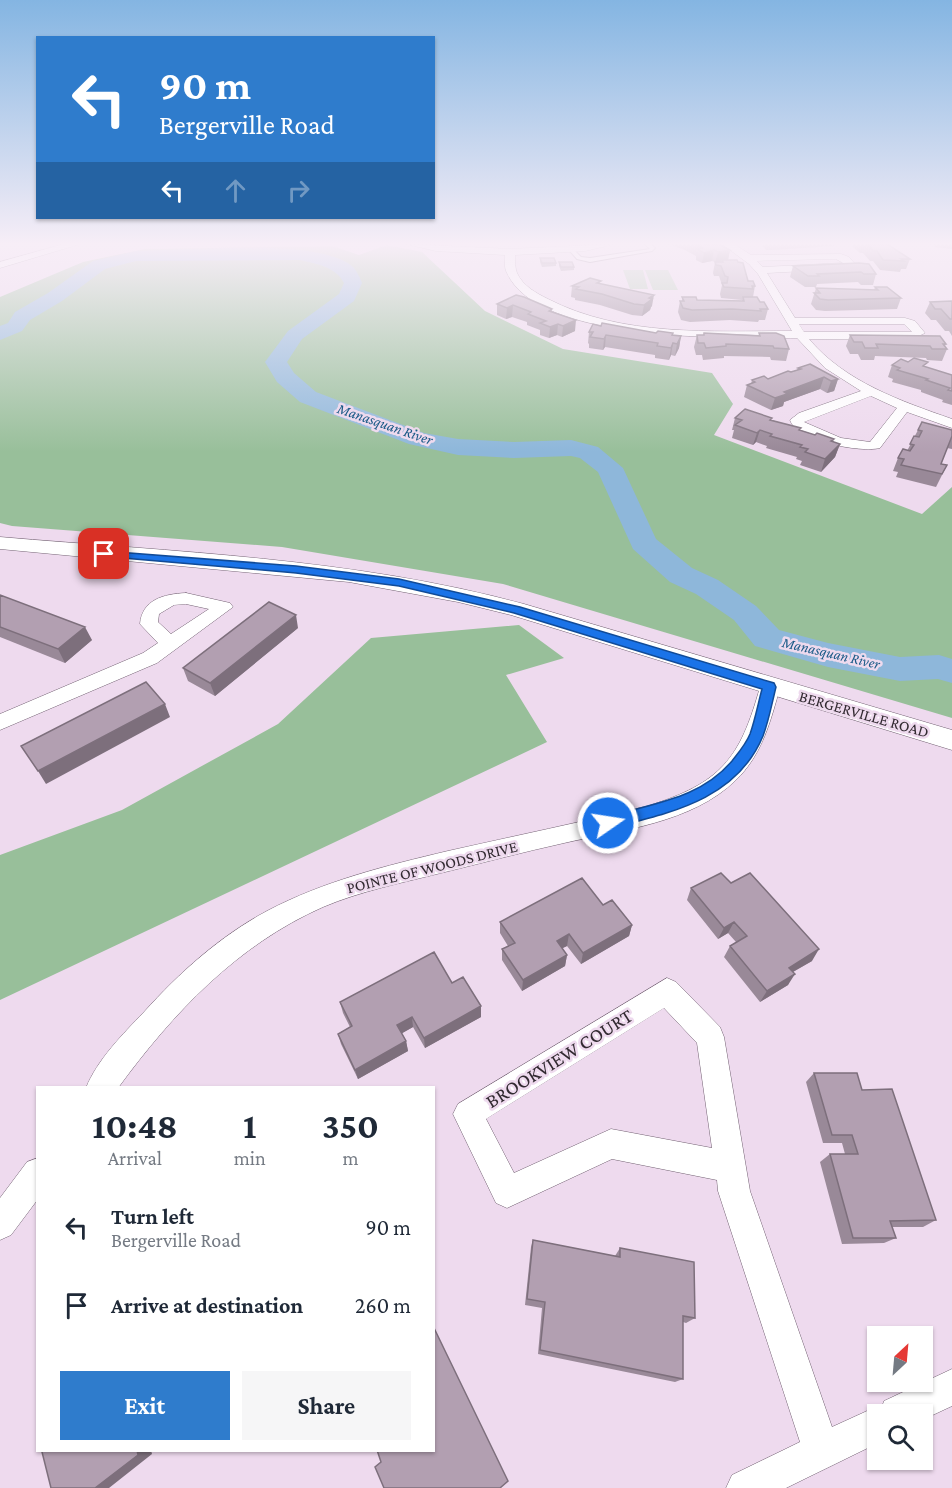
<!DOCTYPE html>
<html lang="en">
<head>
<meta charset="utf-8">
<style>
  :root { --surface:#fff; --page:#f6f6f7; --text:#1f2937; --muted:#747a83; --accent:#2f7ccc }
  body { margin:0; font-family:"Crimson Pro",serif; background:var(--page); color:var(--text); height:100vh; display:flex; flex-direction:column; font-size:22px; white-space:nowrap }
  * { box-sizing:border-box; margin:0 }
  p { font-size:20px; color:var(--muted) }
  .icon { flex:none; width:33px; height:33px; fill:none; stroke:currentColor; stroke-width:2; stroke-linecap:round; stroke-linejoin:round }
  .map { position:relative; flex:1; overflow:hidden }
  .details { position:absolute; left:36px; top:1086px; width:399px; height:366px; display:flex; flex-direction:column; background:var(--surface); border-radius:0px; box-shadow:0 2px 4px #0004 }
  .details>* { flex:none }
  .guide { position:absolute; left:36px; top:36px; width:399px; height:183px; border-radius:0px; box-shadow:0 2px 4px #0004; background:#2f7ccc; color:#fff; overflow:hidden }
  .needle { width:39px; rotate:26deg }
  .tools { position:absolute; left:867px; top:1326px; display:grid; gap:12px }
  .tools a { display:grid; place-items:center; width:66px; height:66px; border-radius:0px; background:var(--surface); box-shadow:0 2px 4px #0004; font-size:30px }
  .pin { position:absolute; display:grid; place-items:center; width:51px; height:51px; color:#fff; margin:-26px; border-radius:12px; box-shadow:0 3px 9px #0006 }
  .me { position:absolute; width:66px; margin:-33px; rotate:77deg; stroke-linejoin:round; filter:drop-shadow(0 0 4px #0008) }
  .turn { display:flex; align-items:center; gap:21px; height:126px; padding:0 24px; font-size:27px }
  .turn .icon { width:78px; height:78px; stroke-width:2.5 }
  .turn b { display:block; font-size:42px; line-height:51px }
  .lanes { display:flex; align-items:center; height:57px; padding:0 24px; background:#0003; justify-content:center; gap:30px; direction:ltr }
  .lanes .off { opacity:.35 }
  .eta { display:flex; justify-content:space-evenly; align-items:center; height:102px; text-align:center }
  .eta b { font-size:36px; font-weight:700; line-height:42px }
  .cta { display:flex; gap:12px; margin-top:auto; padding:12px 24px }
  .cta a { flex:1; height:69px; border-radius:0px; background:var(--accent); color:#fff; font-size:24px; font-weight:700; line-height:69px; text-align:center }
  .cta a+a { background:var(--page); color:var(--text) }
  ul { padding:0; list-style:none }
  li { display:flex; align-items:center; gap:18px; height:78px; padding:0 24px }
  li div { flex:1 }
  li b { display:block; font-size:22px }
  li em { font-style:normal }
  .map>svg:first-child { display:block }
  .green { fill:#b2ccb3 }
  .forest { fill:#98bf9a }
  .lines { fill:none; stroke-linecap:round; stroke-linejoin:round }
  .river { fill:#8eb7da; fill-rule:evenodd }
  .service-casing { stroke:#736273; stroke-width:2 }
  .minor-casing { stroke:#736273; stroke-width:1 }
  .tertiary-casing { stroke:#736273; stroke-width:1 }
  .service { fill:#fff; fill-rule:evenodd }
  .minor { fill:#fff; fill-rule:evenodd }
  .tertiary { fill:#fff; fill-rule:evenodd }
  .wall { fill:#998998 }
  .shaded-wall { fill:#7d6f7c }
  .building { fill:#b29fb1; stroke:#7d6f7c; stroke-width:1.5 }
  .route { fill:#1a73e8; stroke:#114b97; stroke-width:1.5 }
  .labels { text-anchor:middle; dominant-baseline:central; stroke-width:5; stroke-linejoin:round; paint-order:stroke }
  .far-water-label { font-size:15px; font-style:italic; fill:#1a5a87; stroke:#eedaee }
  .street-label { font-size:16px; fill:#322a31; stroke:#eedaee }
  .near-street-label { font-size:20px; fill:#322a31; stroke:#eedaee }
</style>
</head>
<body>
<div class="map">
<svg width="952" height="1488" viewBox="0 0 952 1488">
  <rect width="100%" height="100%" fill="#eedaee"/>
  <path class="green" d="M623 270H643L648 289H630Z
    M645 270H668L678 290H653Z"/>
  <path class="forest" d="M387 245 422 252 485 311 563 349 712 373 733 404 714 435 922 514 952 487V718L503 584 282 547 12 526 0 523V297L83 262 145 249 332 246 359 255Z
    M519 625 564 658 506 675 547 742 0 1000V855L122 810 278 724 371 638Z"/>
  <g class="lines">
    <path class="river" d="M190 249C230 249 323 241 353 267 357 271 360 278 362 283L354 301 302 339 287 362 294 373 316 392 424 433 458 439 514 442 571 440 598 447 623 468 656 539 692 568 718 580 756 606 779 630 828 643 900 657 939 655 952 659V683L938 679 900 681 828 667 755 646 734 620 696 594 670 582 633 549 598 472 580 458 571 456 514 458 458 455 409 444 300 402 277 382 265 362 288 331 339 294 344 283C336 267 317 264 300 260L136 261 105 269 62 301 30 320 22 331 0 340V326L8 323 15 312 48 293 93 261 136 251Z"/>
    <defs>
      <path id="service" d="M645 244H650L655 248 652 251 590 262 577 259 569 250 573 249 581 257 590 258 650 249Z"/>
      <path id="minor" d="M64 244H80L0 268V262Z
        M406 244 510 249 615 244 585 251 515 255C515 261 515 268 517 273 523 286 536 293 548 299 622 337 711 331 792 331L758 274 749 264 722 244H734L751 255 841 254 849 257 855 264 854 266 843 269 767 273 795 318H905L915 321 925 333 910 340 809 339C845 382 901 401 952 419V428L907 412 880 448C861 453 796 441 790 420L799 413 861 391 825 368 797 338C732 338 538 343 507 273 504 268 505 261 505 255L436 251ZM836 259 843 263 763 267 757 261ZM799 324H904L912 332H804ZM871 396 897 408 870 442 841 438 804 422Z
        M186 593 230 603 233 607 157 663 0 730V714L143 653 158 643 140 624C142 600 163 594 186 593ZM186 604 209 609 171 634 158 622 159 614 174 605Z
        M770 680 777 682 780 687C771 720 762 755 736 780 692 823 621 830 564 843 523 852 482 863 441 873 401 883 361 891 323 907 237 945 173 1013 118 1088H86C97 1060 123 1034 144 1012 179 973 220 936 267 911 324 881 385 866 448 851 515 836 582 822 648 806 721 783 740 759 760 687L763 682Z
        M667 978 676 982 720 1027 724 1037 750 1191 832 1427 878 1406 882 1407 884 1401 952 1369V1406L922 1420V1414H878V1443L786 1488H726L732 1475 800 1442 718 1191 717 1180 612 1159 507 1208 496 1203 453 1114 458 1104ZM664 1008 697 1043 712 1148 611 1129 514 1173 486 1119Z
        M38 1158V1199L11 1235 0 1240V1198L27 1162Z"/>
      <path id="tertiary" d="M0 537C175 552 354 558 524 604L952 730V750L511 615 458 602 349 582 0 549Z"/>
    </defs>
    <use href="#service" class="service-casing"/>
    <use href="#minor" class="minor-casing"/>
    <use href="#tertiary" class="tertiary-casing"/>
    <use href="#service" class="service"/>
    <use href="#minor" class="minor"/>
    <use href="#tertiary" class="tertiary"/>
  </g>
  <path class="wall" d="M668 244H719L730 250 728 260 748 281 755 286 753 297H751L760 302 768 309 765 320H759L758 322 730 320 690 322 681 320 678 312 680 301H682V297L697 300 742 301V300L721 298 720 294 722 285 719 276H714L713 273 715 262 712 261 702 263 696 260V256L685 250Z
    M761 244H834V246L773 250H766Z
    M853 244H887L910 259 906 269H901L900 272 880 270 873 261H870L863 253H860L852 246Z
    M929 244H952V249L934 247 935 245Z
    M540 258 556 263V266L542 267 540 262Z
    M559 262 574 267V270L561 271 559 266Z
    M859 263 876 274 873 285H861L858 282 817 284 816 287H805L790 277 793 266Z
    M601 284 652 306 651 307 650 310 642 316 632 315 600 305 575 300V298L571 297 572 286Z
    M875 287 901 298 897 309 825 311 816 310 811 304 816 288 874 290Z
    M952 301V336L949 331H945L936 320H931L925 313 930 302Z
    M497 304 552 309V312L575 331 562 337 557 335 549 338 540 335V330L527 325V322L512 317 506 319 497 315Z
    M589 332 656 333 681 336 679 348 675 356 671 355 669 360 655 358V355L605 347 603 350 589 348V344L588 343Z
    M704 333 759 335V333L789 349 786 361 771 360 770 357 724 356V358L703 360 702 355H696L694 347 697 335H703Z
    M850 335 946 344 945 346 947 349 942 361 927 360 926 358 875 356 874 360H861L858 354H850L846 346Z
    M892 365 926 367 952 375V405L942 402 943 400 921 392V390L892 382 893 379 888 377Z
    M798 368 838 379 834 391 827 393 820 389 784 402 783 406 771 410 744 397 747 385 751 384 752 380 768 379 797 370Z
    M735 418 772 420 815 435 834 439 833 442 840 444 835 457 821 472 800 465 802 461 796 459 797 457 766 448 767 446 756 442 753 445 732 438 734 430H732Z
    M918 430H952V449L947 448 941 464 947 465 936 487 896 477 898 472 893 471 898 458 907 451Z
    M0 595 92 640 65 663 0 637Z
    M298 628 215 696 188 681 183 668Z
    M731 883 812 961 793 972 788 985 760 1002 724 957 730 946 736 942 728 933 718 939 687 900 691 888Z
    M603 905 632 925 629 936 581 964 567 946 562 948 567 955 565 966 522 991 502 960V949L508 946 500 933V922Z
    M452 983 481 1017 425 1048 413 1027 402 1033 406 1041 408 1051 358 1079 341 1044 338 1034 350 1027 343 1013 340 1002Z
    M814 1073 862 1090 936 1220 923 1227H892L896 1238 884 1243 842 1244 820 1162 830 1154H845L842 1143H823L806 1082Z
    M533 1240 615 1256 620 1248 695 1318 686 1323 683 1322V1379L675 1382 538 1354 542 1308 525 1305 531 1247Z"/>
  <path class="shaded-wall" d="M714 250 712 261 702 263 704 253Z
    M730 250 728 260H722L721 261 715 263 718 252Z
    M654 295 652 306 651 307 650 310 642 316 644 305 649 298Z
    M513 305 512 317 506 319 507 308Z
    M576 320 575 331 562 337 563 326Z
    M558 324 557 335 549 338 550 327Z
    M606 335 605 347 603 350 604 339Z
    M681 336 679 348 675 356 677 344Z
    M673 343 671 355 669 360 671 348Z
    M824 377 820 389 784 402 783 406 771 410 775 398 784 392Z
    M838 379 834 391 827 393 831 381Z
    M760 430 756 442 753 445 757 433Z
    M840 444 835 457 821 472 825 459Z
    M296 615 298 628 215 696 210 683Z
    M85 627 92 640 65 663 58 649Z
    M165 704 170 717 46 784 38 771Z
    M734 922 728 933 718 939 724 928Z
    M632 925 629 936 581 964 583 953Z
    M569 934 567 946 555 952 557 941Z
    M819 949 812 961 782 978 789 968Z
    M567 955 565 966 522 991 523 980Z
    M795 974 788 985 760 1002 767 991Z
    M481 1006V1017L425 1048 424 1038Z
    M412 1017 413 1027 399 1035 397 1025Z
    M406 1041 408 1051 358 1079 355 1070Z
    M137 1450H151L152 1454 109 1488H95Z"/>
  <path class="building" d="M695 244H719L730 250 718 252 714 250 704 253 698 249 702 248Z
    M868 244H887L910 259H901L904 261 883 260 877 251H873Z
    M540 258H554L556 263H542Z
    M722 260H737L738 262 743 263 748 281H753L755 286H752L753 289 724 287 722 283H727L728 277 725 276 721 266 716 265 715 262H723Z
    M559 262H572L574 267H561Z
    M859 263 869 264 876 274H864L861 272 817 274 819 276H808L793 266Z
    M590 278 601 281 597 283 654 295 649 298 652 299 644 305 634 304 602 294 576 289 579 287 572 286Z
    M875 287H887L901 298 828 300 820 299 814 293H820L816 288 878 290Z
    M516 295 524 297 552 309 549 311 576 320 563 326 558 324 550 327 540 323 546 321 528 314 531 312 513 305 507 308 497 304Z
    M682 297H696L697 300 744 301 743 297H757L760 302H764L768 309H760L761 311 732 309 692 310 683 308 680 301H684Z
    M952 301V319H950L941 309H935L930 302Z
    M602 323 656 333 658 331 673 333 672 335 681 336 677 344 673 343 671 348 657 346 658 343 606 335 604 339 590 337 593 332H589L593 324 601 326Z
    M704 333 760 336 759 333H776L784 336 789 349 774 348 773 346 726 344V346L706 348 704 343H698L697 335H704Z
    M850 335 940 336 946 344H943L947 349H932L930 346 876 344 878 348H865L862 342H854Z
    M914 358 928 362 923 366 952 375V391L948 390 950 388 926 380 928 379 897 370 900 368 892 365 901 359 908 362Z
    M810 364 838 379 831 381 824 377 784 392 787 394 775 398 747 385 755 382 752 380 764 376 768 379 788 371 791 372 801 369 798 368Z
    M745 409 772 418 770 420 801 428 799 430 815 435 817 433 834 439 831 441 840 444 825 459 805 452 808 449 800 447 802 445 770 436 772 434 760 430 757 433 735 425 742 420 735 418Z
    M922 422 952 430V436L941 464 947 465 942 474 901 465 904 459 898 458 903 449 910 451 914 445 910 444 914 436 919 437 922 431 918 430Z
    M0 595 85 627 58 649 0 627Z
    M269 602 296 615 210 683 183 668Z
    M146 682 165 704 38 771 21 746Z
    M721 873 731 883 750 873 819 949 789 968 795 974 767 991 730 946 747 936 734 922 724 928 691 888Z
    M582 878 603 905 612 900 632 925 583 953 569 934 557 941 567 955 523 980 502 949 515 943 500 922Z
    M434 952 452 983 463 977 481 1006 424 1038 412 1017 397 1025 406 1041 355 1070 338 1034 352 1026 340 1002Z
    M814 1073H857L862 1090 892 1089 936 1220 890 1221 896 1238H853L830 1154H858L852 1135H832Z
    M533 1240 620 1257V1248L694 1262 695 1318 683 1316V1379L540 1350 545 1302 527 1299Z
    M434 1328 508 1481 500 1488H384L375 1467 381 1462 377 1450H434Z
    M44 1450H137L138 1455 95 1488H51L42 1452Z"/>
  <linearGradient id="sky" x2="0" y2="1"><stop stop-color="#84b5e2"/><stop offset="0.54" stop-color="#f7eef7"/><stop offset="1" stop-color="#f7eef7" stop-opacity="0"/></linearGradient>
  <rect width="952" height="452" fill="url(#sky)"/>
  <path class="route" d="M104 551 296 566 399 579 520 607 774 683 776 687C772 703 769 720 763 736 736 801 668 813 608 829L602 827 600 823 602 819C649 803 698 801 732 761 739 752 746 744 750 734 755 720 758 704 762 689L514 613 399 586 296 573 100 556V552Z"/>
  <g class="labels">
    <g class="far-water-label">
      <text transform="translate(385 424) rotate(19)">Manasquan River</text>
      <text transform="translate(831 653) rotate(13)">Manasquan River</text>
    </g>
    <g class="street-label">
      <text transform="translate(864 714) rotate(16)">BERGERVILLE ROAD</text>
      <text transform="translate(432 867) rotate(-14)">POINTE OF WOODS DRIVE</text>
    </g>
    <g class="near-street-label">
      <text transform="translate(559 1058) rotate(-32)">BROOKVIEW COURT</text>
    </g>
  </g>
</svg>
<div class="tools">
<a><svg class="needle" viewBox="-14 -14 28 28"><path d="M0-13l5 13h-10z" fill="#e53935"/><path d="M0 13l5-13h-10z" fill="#747a83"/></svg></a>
<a><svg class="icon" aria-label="search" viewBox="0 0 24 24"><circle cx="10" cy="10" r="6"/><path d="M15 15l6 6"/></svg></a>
</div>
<div class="pin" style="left:104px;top:554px;background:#d93025"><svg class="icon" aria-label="arrive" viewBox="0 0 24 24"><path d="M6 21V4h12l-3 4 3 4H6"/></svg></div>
<svg class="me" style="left:608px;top:823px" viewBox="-20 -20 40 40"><circle r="17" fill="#1a73e8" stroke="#fff" stroke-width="3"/><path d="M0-11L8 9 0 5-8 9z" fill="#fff"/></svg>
<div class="guide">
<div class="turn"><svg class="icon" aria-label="left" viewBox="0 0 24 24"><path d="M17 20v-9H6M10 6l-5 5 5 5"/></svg><div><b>90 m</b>Bergerville Road</div></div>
<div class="lanes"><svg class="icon" aria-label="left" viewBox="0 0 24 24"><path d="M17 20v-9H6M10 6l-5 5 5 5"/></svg><svg class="icon off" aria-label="ahead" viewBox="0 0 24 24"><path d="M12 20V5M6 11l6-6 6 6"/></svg><svg class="icon off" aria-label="right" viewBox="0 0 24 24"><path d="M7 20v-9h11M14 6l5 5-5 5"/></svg></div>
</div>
<section class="details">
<div class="eta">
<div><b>10:48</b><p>Arrival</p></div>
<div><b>1</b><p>min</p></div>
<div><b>350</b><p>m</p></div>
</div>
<ul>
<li><svg class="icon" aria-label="left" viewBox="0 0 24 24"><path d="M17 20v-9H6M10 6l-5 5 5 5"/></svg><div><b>Turn left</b><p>Bergerville Road</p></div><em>90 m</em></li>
<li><svg class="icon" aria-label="arrive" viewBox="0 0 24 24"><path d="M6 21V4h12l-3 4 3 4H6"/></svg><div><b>Arrive at destination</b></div><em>260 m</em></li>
</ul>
<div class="cta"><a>Exit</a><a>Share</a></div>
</section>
</div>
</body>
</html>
